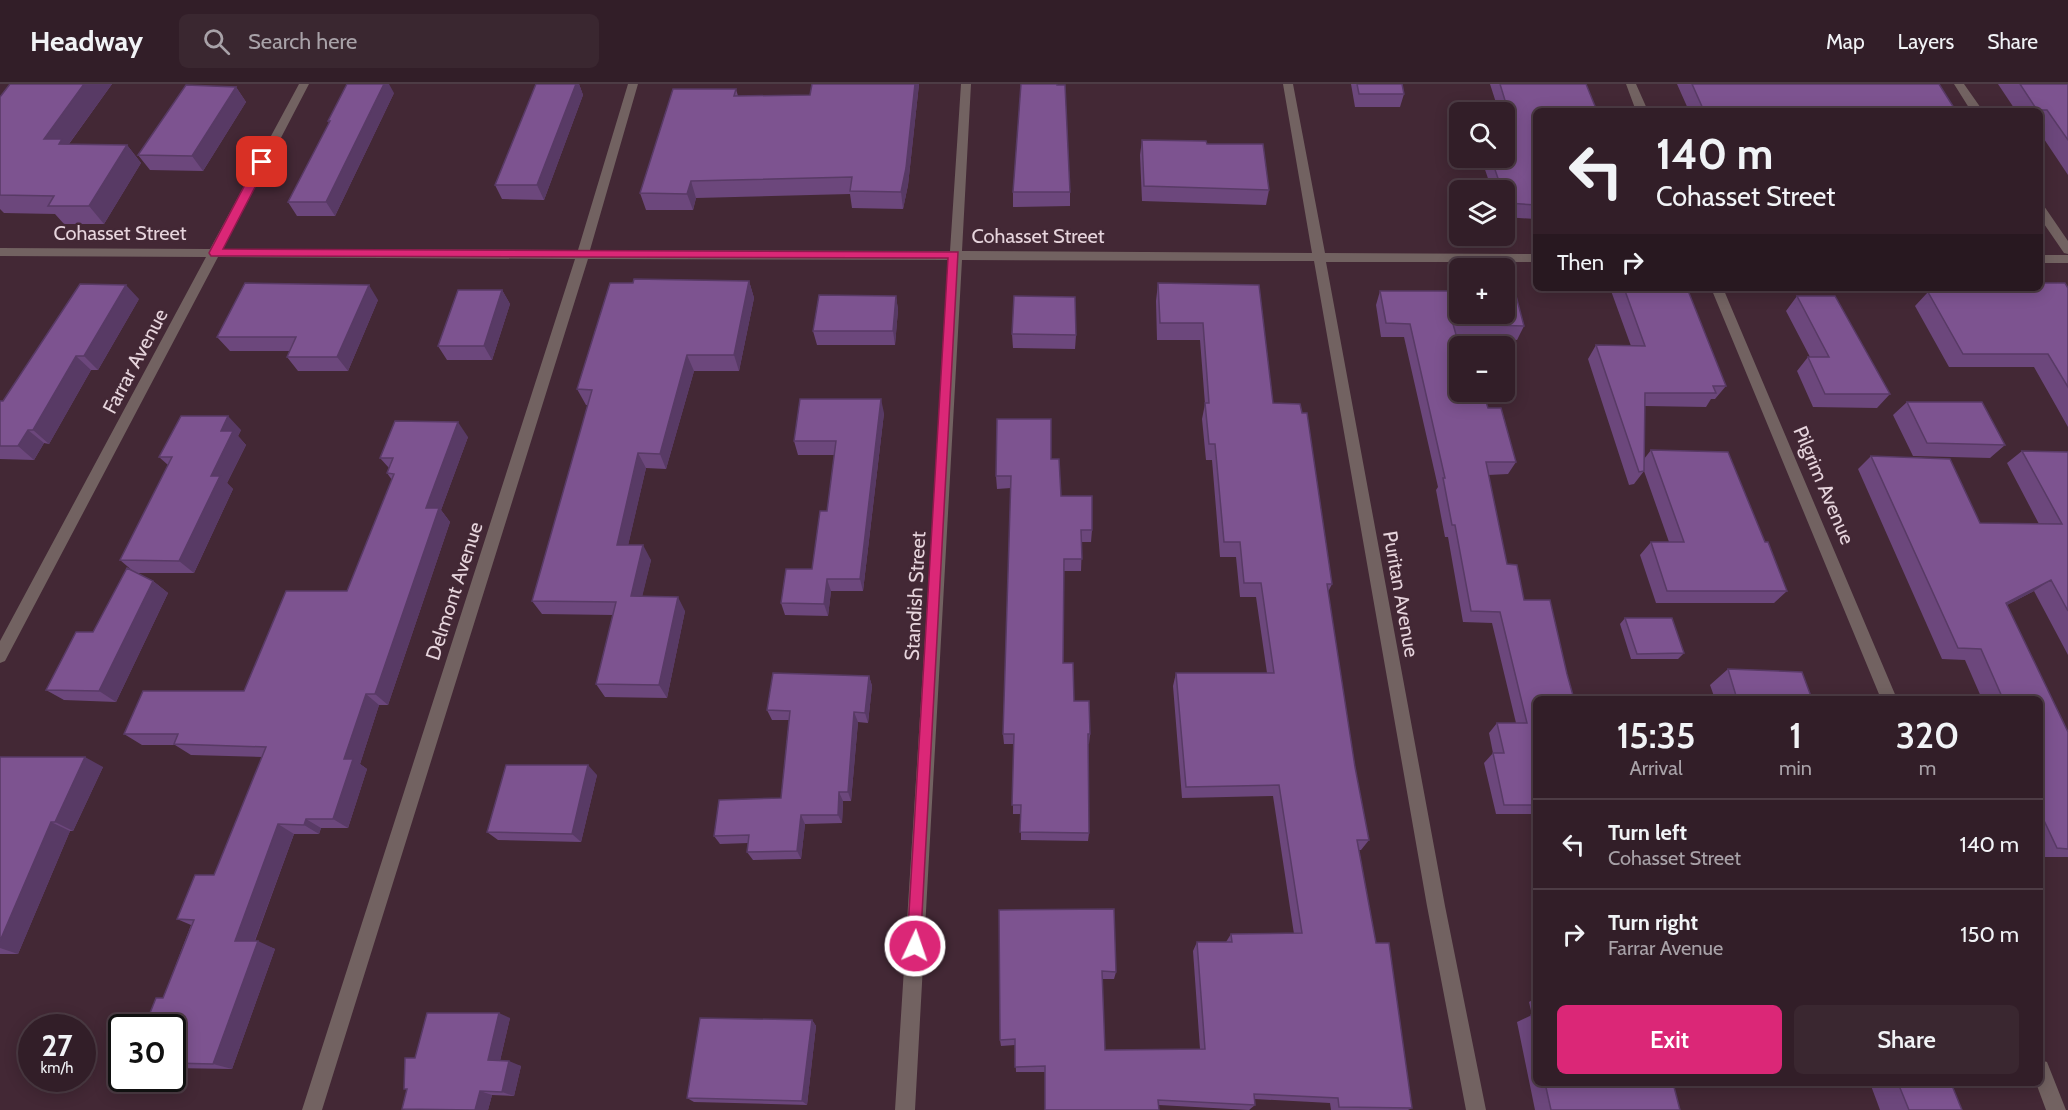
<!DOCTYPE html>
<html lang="en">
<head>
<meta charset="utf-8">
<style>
  :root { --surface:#321e28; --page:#3a2730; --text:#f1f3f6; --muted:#a8a2a8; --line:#4d3c45; --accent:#db2777 }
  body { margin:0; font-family:Cabin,sans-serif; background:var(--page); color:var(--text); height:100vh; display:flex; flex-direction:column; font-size:22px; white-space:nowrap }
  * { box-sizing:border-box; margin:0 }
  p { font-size:20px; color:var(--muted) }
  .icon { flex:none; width:33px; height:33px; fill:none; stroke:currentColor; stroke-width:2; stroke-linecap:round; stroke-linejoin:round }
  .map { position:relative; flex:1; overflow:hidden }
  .drawer { position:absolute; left:1533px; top:612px; width:510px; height:390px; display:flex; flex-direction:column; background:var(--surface); border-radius:9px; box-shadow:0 3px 15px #0003,0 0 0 2px var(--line) }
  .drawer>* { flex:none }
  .top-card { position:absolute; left:1533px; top:24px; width:510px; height:183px; border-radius:9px; box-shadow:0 3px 15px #0003,0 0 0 2px var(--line); background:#321e28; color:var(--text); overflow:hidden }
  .buttons { position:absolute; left:1449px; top:18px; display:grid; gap:12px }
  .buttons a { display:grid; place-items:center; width:66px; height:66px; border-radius:9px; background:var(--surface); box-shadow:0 3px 15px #0003,0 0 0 2px var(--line); font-size:30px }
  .speed { position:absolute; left:18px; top:930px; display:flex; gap:12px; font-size:30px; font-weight:700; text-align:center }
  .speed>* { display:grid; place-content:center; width:78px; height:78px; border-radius:50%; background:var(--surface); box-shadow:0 3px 15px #0003,0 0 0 2px var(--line); line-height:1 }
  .speed small { font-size:15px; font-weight:400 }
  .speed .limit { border:3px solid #111; border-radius:9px; background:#fff; color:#111 }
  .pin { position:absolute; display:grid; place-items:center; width:51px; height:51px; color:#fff; margin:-26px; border-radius:12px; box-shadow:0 3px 9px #0006 }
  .me { position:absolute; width:66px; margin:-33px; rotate:3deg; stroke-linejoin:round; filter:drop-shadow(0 0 4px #0008) }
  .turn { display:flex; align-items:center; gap:21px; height:126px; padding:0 24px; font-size:27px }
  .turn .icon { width:78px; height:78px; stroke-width:2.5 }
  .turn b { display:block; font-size:42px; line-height:51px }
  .then { display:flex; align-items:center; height:57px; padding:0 24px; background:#0003; gap:12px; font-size:22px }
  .eta { display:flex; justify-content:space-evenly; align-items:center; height:102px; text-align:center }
  .eta b { font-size:36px; font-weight:600; line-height:42px }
  .button { display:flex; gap:12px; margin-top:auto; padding:12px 24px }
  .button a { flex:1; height:69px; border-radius:9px; background:var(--accent); color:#fff; font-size:24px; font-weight:600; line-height:69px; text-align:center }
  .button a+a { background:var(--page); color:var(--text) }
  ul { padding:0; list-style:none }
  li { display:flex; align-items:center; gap:18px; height:90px; padding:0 24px; border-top:2px solid var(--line) }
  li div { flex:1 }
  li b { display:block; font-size:22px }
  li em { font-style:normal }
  header { display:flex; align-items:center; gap:36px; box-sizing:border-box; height:84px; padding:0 30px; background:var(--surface); border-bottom:2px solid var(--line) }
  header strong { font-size:28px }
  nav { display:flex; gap:33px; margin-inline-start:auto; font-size:21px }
  .search { width:420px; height:54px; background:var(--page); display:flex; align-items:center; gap:15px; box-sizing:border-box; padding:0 21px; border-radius:9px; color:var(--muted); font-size:22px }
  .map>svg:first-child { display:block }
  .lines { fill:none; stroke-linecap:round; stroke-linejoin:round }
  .minor { fill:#726261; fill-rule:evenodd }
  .wall { fill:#6c477c }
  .shaded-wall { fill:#583a65 }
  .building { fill:#7d5390; stroke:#583a65; stroke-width:1.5 }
  .route { fill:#db2777; stroke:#8e194d; stroke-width:1.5 }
  .labels { text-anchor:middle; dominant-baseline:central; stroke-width:5; stroke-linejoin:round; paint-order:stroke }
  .street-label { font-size:20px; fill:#e6d4dc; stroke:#432835 }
</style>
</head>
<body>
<header>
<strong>Headway</strong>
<div class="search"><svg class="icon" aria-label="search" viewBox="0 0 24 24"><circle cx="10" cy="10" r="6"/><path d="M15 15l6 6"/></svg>Search here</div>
<nav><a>Map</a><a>Layers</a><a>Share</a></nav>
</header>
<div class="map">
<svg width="2068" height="1026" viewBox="0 0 2068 1026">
  <rect width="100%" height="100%" fill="#432835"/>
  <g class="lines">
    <path class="minor" d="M299 0H309L223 165 578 166 628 0H638L590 166 950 167 961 0H971L962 167 1312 169 1283 0H1293L1325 169 1536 170V178H1326L1445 822 1486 1026H1466L1427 822 1314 177 962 176 915 1026H895L949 176 588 175 322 1026H302L575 175 218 173 5 577 0 579V557L206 173 0 172V164L210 165Z
      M1626 0H1636L1648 27H1636Z
      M1954 0H1964L1983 27H1971Z
      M2040 121 2044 122 2068 157V170L2064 169 2040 134Z
      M2040 171H2068V179H2040Z
      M1711 204H1723L1897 615H1881Z
      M2040 976 2047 978 2066 1026H2046L2036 999H2040Z"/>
  </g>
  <path class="wall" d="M112 0 69 60 127 61 141 79 104 140H64L55 130 4 129 0 125V13Z
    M536 0H579L583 11 544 116 502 115 495 101Z
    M812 0H919L908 101 903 125 852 124 850 110 696 114 693 126H646L640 109 736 5 738 12 810 11Z
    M1351 0H1402L1404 10 1400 23H1355Z
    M1490 0H1586L1536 27V135L1504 133V106H1492L1481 74H1504V28H1499Z
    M1677 0H1939L1956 27H1689Z
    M1998 0H2068V91L2040 49V27H2016Z
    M236 3 246 18 203 87 150 86 138 71Z
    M394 9 335 132H297L288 118 329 39 328 37Z
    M1142 56 1207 60 1269 106 1266 121 1142 117 1140 71Z
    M1013 108H1070V122L1013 123Z
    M749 197 754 214 739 287H694L666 385 646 384 628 461 651 476 642 512 685 527 667 614 605 613 596 600 613 531 542 530 532 517 588 321H586L577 305 633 199Z
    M1158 199 1259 201 1273 319 1302 329 1332 500 1328 508 1355 683 1369 756 1361 766H1359L1376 859 1412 1024 1408 1026H1331L1330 1019 1254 1015 1255 1021 1249 1026 1159 1021 1044 988H1016L1015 961 1001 962 1000 956 999 826 1116 888 1114 895H1102L1105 966 1200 965 1193 867 1197 858H1226L1231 850H1294L1273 712 1182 714 1173 602 1176 589H1267L1256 513H1240L1236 473H1220L1212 376H1206L1202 335 1205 320 1200 256H1157L1156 217Z
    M1610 204H1687L1726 302 1715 315H1711L1706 323 1645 322 1644 375 1651 366 1765 458 1787 507 1774 519H1656L1640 471 1651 458H1669L1644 387 1634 400 1629 401 1588 275 1596 261 1631 262Z
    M2009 204H2068V343L2034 283H1949L1915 222 1928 208H2005Z
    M502 206 510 220 492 276H447L438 262Z
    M1380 207 1524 242 1517 256 1457 254 1473 318 1488 324 1516 378 1508 390 1488 391 1536 615V730H1496L1484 679 1493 669 1489 649 1497 639H1516L1492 539 1463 538 1448 453H1445L1436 406 1438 403 1404 253H1381L1376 221Z
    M896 212 898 226 895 261H817L813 247Z
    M1797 212 1890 310 1877 324 1813 323 1797 287 1808 273H1810L1786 227Z
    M139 215 98 286H91L49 360 44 359 34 376 0 375V317H3Z
    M378 216 348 287H298L287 273 290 267H230L217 253Z
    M1012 250 1076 251 1075 265 1013 264Z
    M1907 318 2005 361 1990 374 1913 372 1893 331Z
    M884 329 863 507H831L828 532 785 531 781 519 812 485 827 427 835 371H798L794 357Z
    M241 346 238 352 246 361 227 399 233 405 194 489H136L153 497 168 509 116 618 64 616 46 606 93 548 134 488 120 476 168 381 159 373Z
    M468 353 441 426 450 438 388 621H379L360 680 367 685 348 744H321L319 750H294L255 857 275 865 232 985 172 984V944L163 914 191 841 177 835 214 791 262 673 191 671 175 661H142L124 650 244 607 347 507 392 396 387 389 389 384 380 374Z
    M2022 367 2068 368V571L2034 507 2007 521 2068 648V773H2040V615H1982L1965 576 1942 575 1858 385 1871 372 1980 439 2039 440 2007 379Z
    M1051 375 1061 412 1092 446 1091 458H1082L1081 487H1064L1063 579 1074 617 1090 650 1089 660H1088L1089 749 1088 757 1021 756V730H1013V660H1004L1003 650 1011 404 997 405 996 392Z
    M1625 534 1684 569 1678 575H1631L1620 540Z
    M1728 585 1812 615H1715L1710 601Z
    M869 592 872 602 868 639 858 638 851 717H843L842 739 805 740 801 775 753 776 747 768 748 759 720 760 714 752 781 714 789 636H772L767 626Z
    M0 673 103 683 73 747H70L18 870H0Z
    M597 691 581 758 498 756 487 748Z
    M1536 814V838L1531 817Z
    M1536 914V999H1643L1680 1026H1535L1517 938 1532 931 1529 918Z
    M510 934 500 977 521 982 514 1012 492 1011 488 1026H406L402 1025 407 1005H404Z
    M812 936 816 942 807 1021 694 1018 687 1014Z
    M1870 999H1951L1962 1026H1880Z"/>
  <path class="shaded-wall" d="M84 0H112L68 61 77 73 44 55Z
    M384 0H389L394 9 335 132 326 118Z
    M576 0H579L583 11 544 116 537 101Z
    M915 0H919L908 101 903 125 901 108Z
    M236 3 246 18 203 87 192 72Z
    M127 61 141 79 104 140 89 122Z
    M691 97 696 114 693 126 687 110Z
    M749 197 754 214 739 287 734 271Z
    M126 201 139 215 98 286 84 272Z
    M369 201 378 216 348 287 337 273Z
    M502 206 510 220 492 276 484 262Z
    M896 212 898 226 895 261 893 247Z
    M687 271 694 287 666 385 660 370Z
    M76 272 91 286 49 360 33 346Z
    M881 315 884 329 863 507 860 495Z
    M228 332 241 346 238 352 246 361 227 399 233 405 194 489 179 477 211 392 221 347Z
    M458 338 468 353 441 426 450 438 388 621 375 610 426 424Z
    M28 346 44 359 34 376 18 362Z
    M638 369 646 384 625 475 617 461Z
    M643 461 651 476 639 526 631 512Z
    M827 495 831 507 828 532 824 520Z
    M2051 496 2034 507 1990 530 2006 519Z
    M153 497 168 509 116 618 99 607Z
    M678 513 685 527 667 614 659 601Z
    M869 592 872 602 868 639 865 629Z
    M366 610 379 621 360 680 367 685 348 744 333 735 344 675Z
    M854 628 858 638 851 717 848 708Z
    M85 673 103 683 73 747 55 738Z
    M588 681 597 691 581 758 572 750Z
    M839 708 843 717 842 739 838 731Z
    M801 731 805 740 801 775 797 767Z
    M306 735 321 744 319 750 304 741Z
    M51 738 70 747 18 870 0 864V857Z
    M278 740 294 750 252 864 235 857Z
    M258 857 275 865 232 985 213 980Z
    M499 929 510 934 499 981 488 976Z
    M812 936 816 942 807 1021 802 1017Z
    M509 977 521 982 514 1012 502 1008Z
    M480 1007 492 1011 488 1026H475Z"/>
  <path class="building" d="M10 0H84L44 55H62L59 60 127 61 89 122H48L54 112 0 111V13Z
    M347 0H384L326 118H288L330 37H328Z
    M536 0H576L537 101H495Z
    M812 0H915L906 84 901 108 850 107 852 93 691 97 687 110 640 109 673 5H736L734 12 810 11Z
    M1021 0H1057V1H1065L1070 108H1013Z
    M1357 0H1402L1404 10H1359Z
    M1500 0H1586L1597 27H1536V121L1507 119 1504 113V106H1502L1491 74H1504V36H1511Z
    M1692 0H1939L1956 27H1704Z
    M2020 0H2068V56L2047 26H2037Z
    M186 1 236 3 192 72 138 71Z
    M1142 56 1206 57 1207 60H1263L1269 106 1144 102Z
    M634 195 749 197 734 271H687L660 370 638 369 617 461H643L631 512 678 513 659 601 596 600 616 518 532 517 592 306 577 305 610 199H633Z
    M245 199 369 201 337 273H287L296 253H217Z
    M1158 199 1259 201 1273 319 1300 320 1302 329H1307L1332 500H1327L1355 683 1369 756H1357L1376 859H1389L1412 1024 1339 1023 1338 1014 1254 1010 1255 1021 1158 1016 1159 1026H1045V982L1015 983V955L1000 956 999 826 1114 825 1116 888 1102 887 1105 966 1205 965 1197 858H1232L1231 850 1302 849 1279 701 1186 703 1176 589H1274L1261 499H1244L1240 458H1224L1215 360H1209L1205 319H1209L1203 239H1160Z
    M2040 199H2065L2068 204V303L2048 270H1963L1928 208H2021L2018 204H2040Z
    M80 200 126 201 84 272H76L33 346H28L18 362H0V317H3Z
    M1624 204H1687L1726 302H1713L1716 309H1645L1644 387 1639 388 1596 261 1645 262Z
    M458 206H502L484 262H438Z
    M1380 207H1460V230H1504V208H1515L1524 242 1453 240 1460 265V308H1471L1473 318H1486L1488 324H1501L1516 378H1486L1507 480 1517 481 1524 516H1550L1567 590 1574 615H1536V721H1504L1493 669H1504L1497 639H1527L1500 528 1471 527 1455 441H1452L1443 394H1445L1410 240 1386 239Z
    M819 211 896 212 893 247H813Z
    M1014 212 1075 213 1076 251 1012 250Z
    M1797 212H1835L1890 310H1825L1808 273H1829Z
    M800 315H881L860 495H827L824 520 781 519 786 485H812L820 427H827L836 357H794Z
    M1907 318H1982L2005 361 1927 359Z
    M181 332H228L221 347H233L211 392H220L179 477 120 476 172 373H159Z
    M997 335H1051V375H1059L1061 412H1092V446H1081L1082 475H1064L1063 579H1073L1074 617H1089L1090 650H1088L1089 749 1020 748 1021 721H1012L1014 650H1003L1011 392H996Z
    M395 337 458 338 426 424H439L375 610H366L344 675H353L333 735H306L304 741 278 740 235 857H258L213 980 172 979V944H144L156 914H163L194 836 177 835 195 791H214L266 663 174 660 178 650H124L143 607H244L286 507H347L394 390 387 389 393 374H380Z
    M1651 366 1728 368 1765 458H1768L1787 507H1667L1651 458H1684Z
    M2022 367 2068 368V527L2051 496 2006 519 2068 648V765L2057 764 2040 728V615H2003L1981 565 1958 564 1871 372 1950 375 1980 439 2062 440Z
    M127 484 153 497 99 607 46 606 76 548H93Z
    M1625 534H1672L1684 569 1637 570Z
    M1728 585 1802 588 1812 615H1737Z
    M773 589 869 592 865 629 854 628 848 708H839L838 731H801L797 767 747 768 749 751 714 752 719 716 781 714 790 627 767 626Z
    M0 673H85L55 738H51L0 857Z
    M506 681H588L572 750 487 748Z
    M427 929H499L488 976 509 977 502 1008 480 1007 475 1026 402 1025 407 1005H404L405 974H415Z
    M1536 930V954L1531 931Z
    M700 934 812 936 802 1017 687 1014Z
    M1545 999H1673L1680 1026H1551Z
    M1898 999H1951L1962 1026H1909Z"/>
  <path class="route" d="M262 75 268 78 223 165 958 168 920 867 915 870 909 867 907 862 948 174 211 172 209 169 257 78Z"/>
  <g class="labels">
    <g class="street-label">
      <text x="120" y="149">Cohasset Street</text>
      <text x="1038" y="152">Cohasset Street</text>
      <text transform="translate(135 277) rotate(-62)">Farrar Avenue</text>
      <text transform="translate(1824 401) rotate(67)">Pilgrim Avenue</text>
      <text transform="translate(454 507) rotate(-72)">Delmont Avenue</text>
      <text transform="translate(1401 510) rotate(80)">Puritan Avenue</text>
      <text transform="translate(915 512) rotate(-87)">Standish Street</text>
    </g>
  </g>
</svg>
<div class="buttons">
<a><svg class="icon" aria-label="search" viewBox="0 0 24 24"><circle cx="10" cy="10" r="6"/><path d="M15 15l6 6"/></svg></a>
<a><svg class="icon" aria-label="layers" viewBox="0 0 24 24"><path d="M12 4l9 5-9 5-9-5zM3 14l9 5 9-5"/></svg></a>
<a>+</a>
<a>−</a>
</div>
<div class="speed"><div>27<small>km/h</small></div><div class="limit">30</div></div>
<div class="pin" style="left:262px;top:78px;background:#d93025"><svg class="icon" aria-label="arrive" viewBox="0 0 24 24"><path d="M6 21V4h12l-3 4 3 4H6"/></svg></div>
<svg class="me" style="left:915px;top:862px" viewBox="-20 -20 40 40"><circle r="17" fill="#db2777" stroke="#fff" stroke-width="3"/><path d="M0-11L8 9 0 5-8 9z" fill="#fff"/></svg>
<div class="top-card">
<div class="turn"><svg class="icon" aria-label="left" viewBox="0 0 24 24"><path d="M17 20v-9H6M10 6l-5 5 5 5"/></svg><div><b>140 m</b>Cohasset Street</div></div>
<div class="then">Then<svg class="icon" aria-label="right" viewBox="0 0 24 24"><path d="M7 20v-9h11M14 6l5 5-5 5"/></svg></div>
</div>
<section class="drawer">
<div class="eta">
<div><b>15:35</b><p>Arrival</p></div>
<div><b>1</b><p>min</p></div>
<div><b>320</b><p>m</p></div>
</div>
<ul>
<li><svg class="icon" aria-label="left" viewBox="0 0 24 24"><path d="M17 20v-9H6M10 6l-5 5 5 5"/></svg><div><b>Turn left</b><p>Cohasset Street</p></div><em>140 m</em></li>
<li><svg class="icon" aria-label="right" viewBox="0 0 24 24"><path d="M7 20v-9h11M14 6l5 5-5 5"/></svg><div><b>Turn right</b><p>Farrar Avenue</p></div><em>150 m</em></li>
</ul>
<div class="button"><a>Exit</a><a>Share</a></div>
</section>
</div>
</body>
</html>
